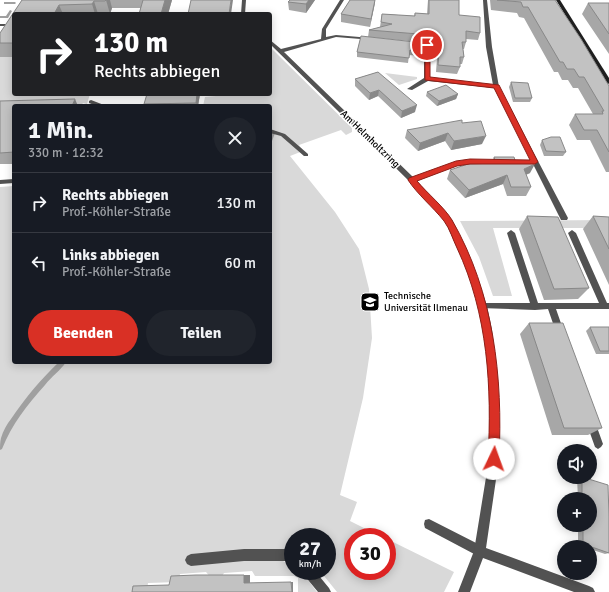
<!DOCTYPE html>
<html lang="de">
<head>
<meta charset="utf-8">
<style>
  :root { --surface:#171b24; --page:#20242c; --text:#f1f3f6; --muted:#9ea1a6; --line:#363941; --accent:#d93025 }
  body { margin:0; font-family:Signika,sans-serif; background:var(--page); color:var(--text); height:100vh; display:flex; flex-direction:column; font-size:15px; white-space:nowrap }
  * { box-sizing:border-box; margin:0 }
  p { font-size:13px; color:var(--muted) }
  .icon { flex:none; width:22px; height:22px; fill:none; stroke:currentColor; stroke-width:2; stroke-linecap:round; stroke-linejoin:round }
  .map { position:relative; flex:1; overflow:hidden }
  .side { position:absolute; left:12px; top:104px; width:260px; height:260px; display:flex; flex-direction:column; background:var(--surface); border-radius:4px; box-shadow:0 2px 10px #0003 }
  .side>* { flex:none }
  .hud { position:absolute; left:12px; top:12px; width:260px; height:84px; border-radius:4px; box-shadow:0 2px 10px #0003; background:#202124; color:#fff; overflow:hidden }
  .tools { position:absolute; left:557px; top:444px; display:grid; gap:8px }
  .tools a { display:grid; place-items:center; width:40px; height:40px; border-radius:50%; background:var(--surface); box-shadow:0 2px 10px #0003; font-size:20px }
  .speed { position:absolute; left:284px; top:528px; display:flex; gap:8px; font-size:20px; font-weight:700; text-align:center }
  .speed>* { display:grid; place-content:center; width:52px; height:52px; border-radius:50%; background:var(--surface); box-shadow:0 2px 10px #0003; line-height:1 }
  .speed small { font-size:10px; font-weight:400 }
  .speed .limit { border:6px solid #d22; background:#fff; color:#111 }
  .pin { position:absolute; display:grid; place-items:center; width:34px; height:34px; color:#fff; margin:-17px; border:2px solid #fff; border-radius:50%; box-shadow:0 1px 4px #0007 }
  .me { position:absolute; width:44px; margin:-22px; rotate:3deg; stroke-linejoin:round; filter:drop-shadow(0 0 3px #0008) }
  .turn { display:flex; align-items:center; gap:14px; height:84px; padding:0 16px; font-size:18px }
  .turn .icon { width:52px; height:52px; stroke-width:2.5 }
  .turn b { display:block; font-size:28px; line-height:34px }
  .round { display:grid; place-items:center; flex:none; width:42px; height:42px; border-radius:21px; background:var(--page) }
  .head { display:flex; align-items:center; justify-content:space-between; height:68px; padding:0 16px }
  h1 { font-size:24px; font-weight:800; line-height:30px }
  .primary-button { display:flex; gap:8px; margin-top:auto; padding:8px 16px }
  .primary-button a { flex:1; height:46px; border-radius:24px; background:var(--accent); color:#fff; font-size:16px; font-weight:800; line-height:46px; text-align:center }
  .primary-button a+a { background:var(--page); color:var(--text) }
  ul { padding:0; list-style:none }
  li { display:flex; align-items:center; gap:12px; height:60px; padding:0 16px; border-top:1px solid var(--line) }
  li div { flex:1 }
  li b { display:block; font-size:15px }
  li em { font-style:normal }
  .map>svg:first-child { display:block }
  .green { fill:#d9d9d9 }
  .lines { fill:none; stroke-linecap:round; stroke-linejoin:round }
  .stream { fill:#a0a0a0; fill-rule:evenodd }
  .lane { fill:#525252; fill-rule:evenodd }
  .street { fill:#525252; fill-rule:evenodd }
  .secondary { fill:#1f1f1f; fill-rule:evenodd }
  .wall { fill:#a7a7a7 }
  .shaded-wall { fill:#888 }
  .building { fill:#c2c2c2; stroke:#888 }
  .route { fill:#d93025; stroke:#8d1f18 }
  .labels { text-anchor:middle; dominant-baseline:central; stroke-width:3; stroke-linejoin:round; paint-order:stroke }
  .street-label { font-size:10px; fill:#000; stroke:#fff }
  .poi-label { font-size:10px; fill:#000; stroke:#fff; text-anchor:start }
</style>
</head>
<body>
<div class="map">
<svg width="609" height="592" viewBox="0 0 609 592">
  <rect width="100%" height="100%" fill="#fff"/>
  <path class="green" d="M270 47 352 128V132L346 135 341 130 299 145 303 151 290 156 335 212 359 249 369 289 372 338 363 398 340 495 357 502 350 521 382 537H353V571H387V539L454 572 444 592H337L320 571H327V537H293V549H277L283 561 293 567V571H301L317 592H298V578L294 576H255L252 571 224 573 220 579H212L206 572 180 574 178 582 148 583 147 592H0V187L14 186V362H270V106H203L205 97 227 95V94H270Z
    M0 57H14V94H90L87 104 83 103 81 106H14L0 108Z
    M385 73 417 77V79L399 85Z
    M609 220V228H493L512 296H493L479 257 460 221Z"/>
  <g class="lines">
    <path class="stream" d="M4 2H15L16 3 15 4H4Z
      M10 10 12 11 8 18H0V16H6Z
      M272 132H274L275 133 272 141 270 142V136Z
      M59 362H66C61 370 51 377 45 385 27 405 12 424 2 449L0 450C0 446 0 442 1 438 3 431 7 424 11 419 25 398 41 379 59 362Z"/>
    <path class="lane" d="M270 129 285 134 308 154V156H304L281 136 270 133Z
      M511 230 515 233 538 303H599L568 233 572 230 576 233 607 303H609V309H556L564 332 563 335 560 336 557 335 556 332 548 309 535 310 480 308 479 306 480 304 483 303H530L507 233Z
      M591 417 594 419 603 444 601 447 598 449 595 447 586 422 588 419Z
      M429 519 484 547 486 551 484 555 480 557 476 555 425 528 424 524 425 520Z
      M244 549H293V561H244L191 566 187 564 185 560 187 556 191 554Z
      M302 571H315L329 588 331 592H318L304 575Z"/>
    <path class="street" d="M242 0H246L245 14H241Z
      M340 0H344L326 29V37L336 35 371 38H373V40L336 37 284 52 413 177 455 162 470 160H531L494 88 428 81 412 90 407 89 424 78V46L412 45 411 44C415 41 426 42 430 45V78L493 85 486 47 483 0H487L492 47 499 87 568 218 567 220H561L533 164H470L456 166 417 181 452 220 472 263 479 282 487 306 492 330 498 379 499 459 486 548 589 586 593 588 595 592H574L483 558 470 592H458L474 551 489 459 490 379 484 330 479 306 471 282 464 263 445 221 410 182 270 44V40L281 49 321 39 322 29Z
      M0 24H14V26H0Z
      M91 100 104 105 105 106H97L89 103V101Z
      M14 179V183L0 184V180Z"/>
    <path class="secondary" d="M556 0H560L609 78V84L606 82Z"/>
  </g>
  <path class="wall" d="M22 0H172L168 14H139L141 8H112L110 14H14V57H0V33Z
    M290 0H315L306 13 289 10 288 2Z
    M350 0H375L370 27 341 22V14Z
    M428 0H459V15L480 33 478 40 466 39V42L464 49H463L464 57 462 64H460V67L457 74 436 72 437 58 431 57 429 43 368 37 369 30 380 27 382 14 414 16 415 13 427 14Z
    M490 0H555L609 86V172H606L590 140H577L569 125 575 114H593L578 88H573L568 80H562L558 72H554L524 18 519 17 517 13 491 10Z
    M588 3H609V54L582 14Z
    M361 36 424 52 422 56 409 55 408 63 357 57V52Z
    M378 72 415 112 401 118 378 96 369 100 355 86V79Z
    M511 82 532 98 530 102H513L509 87Z
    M427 92 458 94 456 99 437 106 426 96Z
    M102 94H128V95L103 96Z
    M200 94 198 106H145L144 104Z
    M0 101 14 106V164H0Z
    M462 123 482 144 451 150 445 141 418 151 405 138 407 130Z
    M542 140 566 152 563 156H544L540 145Z
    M494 157 516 163 530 173 526 175 531 187 526 196H507L503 184 465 198 447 179 450 170 491 163Z
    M527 216 589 288 578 299 544 300 519 229Z
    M593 216 609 217V285L583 229Z
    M529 323 602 428 588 435H552L520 334Z
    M590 327H609V354H596L586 331Z
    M581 477H583L609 516V553L605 554 590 549V547H585L578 544V525H590V499H578L577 478Z"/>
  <path class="shaded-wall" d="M106 0H110L112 8 110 14Z
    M165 0H172L168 14H161Z
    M231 0H233L231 14H229Z
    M309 0H315L306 13V4Z
    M375 0V3L370 27 371 19Z
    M94 1 98 14H95L92 4Z
    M59 5 63 14H54Z
    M379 90 378 96 369 100 370 93Z
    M197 94H200L198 106H197L196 103Z
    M458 94 456 99 437 106 439 101Z
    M75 99 78 106H72Z
    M417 105 415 112 401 118 402 111Z
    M448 133 445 141 418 151 420 143Z
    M486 136 482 144 451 150 454 141Z
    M535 164 530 173 519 177 524 169Z
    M507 175 503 184 465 198 469 190Z
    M244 575H250V583H244Z
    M291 582H293V592H292Z"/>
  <path class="building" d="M22 0H106L105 1H94L92 4 59 5 54 14H14V43H0V33Z
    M143 0H165L161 14H139Z
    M191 0H231L229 14H188Z
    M290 0H309L306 4 288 2Z
    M350 0H375L371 19 341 14Z
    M429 0H459V15L480 17V33L466 31V42H462L464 57H460V67L438 65 439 51 433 50 431 35 369 30 392 24 381 22 382 14 415 16V13L429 14Z
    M497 0H555L581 39 609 86V152L597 130H584L575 114H603L602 111H604L584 77H579L574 69H567L563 62H560L528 7H523L521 2Z
    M588 3H609V34Z
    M361 36 424 43V52L410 50 409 58 357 52Z
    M378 72 417 105 402 111 379 90 370 93 355 79Z
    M511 82 528 83 532 98H515Z
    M446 85 458 94 439 101 427 92Z
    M147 94H197L196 103 144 104Z
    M75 99 72 106H14V152L0 153V101Z
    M462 120V123L481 121 486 136 454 141 448 133 420 143 407 130Z
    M551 137H560L566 152 546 151 542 140Z
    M494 157H514L516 163 535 162V164L524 169 531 187H511L507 175 469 190 450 170 468 164 496 163Z
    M527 216 558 217 589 288 554 289Z
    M593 216 609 217V249Z
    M529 323H563L602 428H564Z
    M590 327H609V351H600Z
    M582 477 608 485 609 516V553L583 544V525H590V499H582Z
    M196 575H244V583L291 582 292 592H132L133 586 169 585 171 576Z"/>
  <path class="route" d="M425 44 430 45V77L499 85 538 162 535 164H470L457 166 417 181C427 193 444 207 452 220 494 293 503 377 499 459L498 463 494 465 490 463 488 459C492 388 488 314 457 248 453 240 450 229 444 221 433 207 418 195 408 180L409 178 456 161 470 159 530 160 494 88 425 80Z"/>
  <defs>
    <symbol id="university-square" viewBox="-11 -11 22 22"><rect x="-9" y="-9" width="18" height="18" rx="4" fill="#000" stroke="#fff"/><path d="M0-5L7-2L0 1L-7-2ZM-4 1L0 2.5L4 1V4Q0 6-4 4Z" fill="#fff"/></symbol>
  </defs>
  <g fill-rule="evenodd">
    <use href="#university-square" x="359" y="291" width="22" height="22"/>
  </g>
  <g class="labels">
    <g class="street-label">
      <text transform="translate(370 139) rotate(44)">Am Helmholtzring</text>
    </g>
    <g class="poi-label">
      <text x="384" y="296">Technische<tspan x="384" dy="12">Universität Ilmenau</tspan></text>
    </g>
  </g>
</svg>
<div class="tools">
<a><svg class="icon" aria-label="sound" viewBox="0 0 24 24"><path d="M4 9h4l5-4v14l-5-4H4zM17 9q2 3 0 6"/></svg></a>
<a>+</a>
<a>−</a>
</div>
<div class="speed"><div>27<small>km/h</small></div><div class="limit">30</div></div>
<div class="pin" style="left:427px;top:45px;background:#d93025"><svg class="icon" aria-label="arrive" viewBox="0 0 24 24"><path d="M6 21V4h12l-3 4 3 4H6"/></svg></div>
<svg class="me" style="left:494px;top:459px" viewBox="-20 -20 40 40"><circle r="19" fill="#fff"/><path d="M0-13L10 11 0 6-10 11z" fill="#d93025"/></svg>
<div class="hud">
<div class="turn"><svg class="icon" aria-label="right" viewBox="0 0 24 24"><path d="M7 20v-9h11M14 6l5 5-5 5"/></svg><div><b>130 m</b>Rechts abbiegen</div></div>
</div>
<section class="side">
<div class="head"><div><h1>1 Min.</h1><p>330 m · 12:32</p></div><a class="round"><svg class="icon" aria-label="close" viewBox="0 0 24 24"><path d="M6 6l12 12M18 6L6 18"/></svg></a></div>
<ul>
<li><svg class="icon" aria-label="right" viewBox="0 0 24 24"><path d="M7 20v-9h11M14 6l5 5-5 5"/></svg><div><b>Rechts abbiegen</b><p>Prof.-Köhler-Straße</p></div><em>130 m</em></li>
<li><svg class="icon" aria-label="left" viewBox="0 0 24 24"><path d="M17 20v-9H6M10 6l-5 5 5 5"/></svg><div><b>Links abbiegen</b><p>Prof.-Köhler-Straße</p></div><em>60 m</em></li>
</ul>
<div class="primary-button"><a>Beenden</a><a>Teilen</a></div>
</section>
</div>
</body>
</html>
